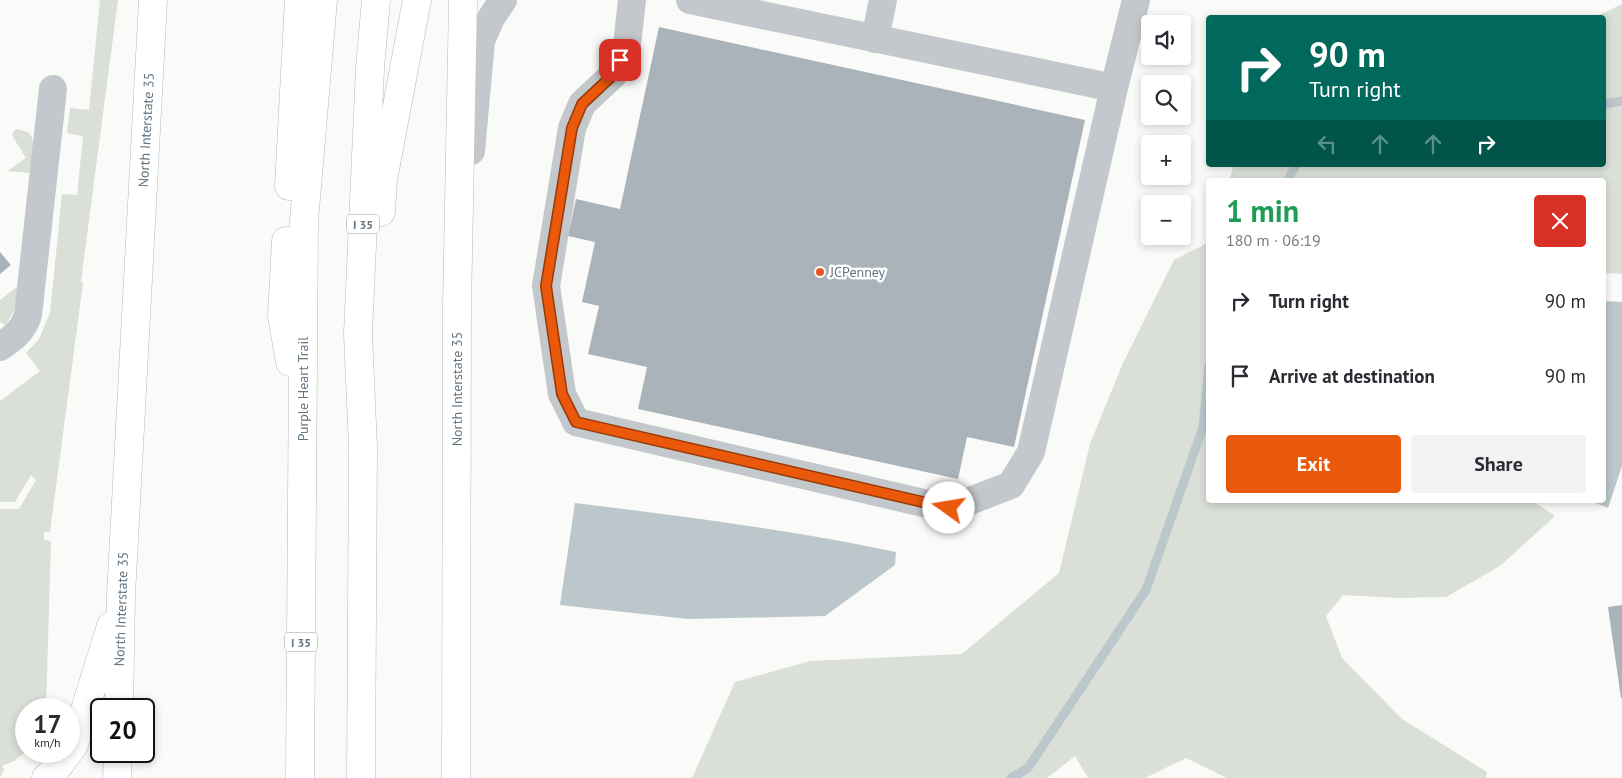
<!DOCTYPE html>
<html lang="en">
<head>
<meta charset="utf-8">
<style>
  :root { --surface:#fff; --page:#f2f2f3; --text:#2b2b33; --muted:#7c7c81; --accent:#ea580c }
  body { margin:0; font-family:"PT Sans",sans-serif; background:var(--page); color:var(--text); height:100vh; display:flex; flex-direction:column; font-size:19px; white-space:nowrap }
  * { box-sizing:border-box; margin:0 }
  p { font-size:16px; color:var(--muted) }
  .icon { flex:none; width:28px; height:28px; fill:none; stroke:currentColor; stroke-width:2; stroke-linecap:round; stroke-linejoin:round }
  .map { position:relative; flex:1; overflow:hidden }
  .drawer { position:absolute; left:1206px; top:178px; width:400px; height:325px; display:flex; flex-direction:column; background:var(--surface); border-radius:5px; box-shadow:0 2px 8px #0003 }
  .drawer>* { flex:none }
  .hud { position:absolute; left:1206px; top:15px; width:400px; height:152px; border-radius:5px; box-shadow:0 2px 8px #0003; background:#00695c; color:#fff; overflow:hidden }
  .controls { position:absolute; left:1141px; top:15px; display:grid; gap:10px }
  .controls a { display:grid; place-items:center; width:50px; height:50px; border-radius:5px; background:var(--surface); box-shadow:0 2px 8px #0003; font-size:25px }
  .speed { position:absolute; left:15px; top:698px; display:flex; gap:10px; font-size:25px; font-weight:700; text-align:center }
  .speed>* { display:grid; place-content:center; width:65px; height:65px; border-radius:50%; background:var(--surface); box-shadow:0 2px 8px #0003; line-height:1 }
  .speed small { font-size:12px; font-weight:400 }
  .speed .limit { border:2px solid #111; border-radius:8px; background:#fff; color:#111 }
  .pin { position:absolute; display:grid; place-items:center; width:42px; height:42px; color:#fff; margin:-21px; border-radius:10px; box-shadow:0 2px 8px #0006 }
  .me { position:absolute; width:55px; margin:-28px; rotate:283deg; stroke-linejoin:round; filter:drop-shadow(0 0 4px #0008) }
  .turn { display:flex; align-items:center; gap:18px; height:105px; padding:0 20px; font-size:22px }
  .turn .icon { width:65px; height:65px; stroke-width:2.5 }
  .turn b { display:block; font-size:35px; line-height:42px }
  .lanes { display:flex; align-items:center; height:48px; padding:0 20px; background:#0003; justify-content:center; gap:25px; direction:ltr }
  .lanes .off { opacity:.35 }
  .round { display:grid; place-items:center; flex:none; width:52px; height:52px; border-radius:5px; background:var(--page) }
  .overview { display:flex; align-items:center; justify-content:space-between; height:85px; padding:0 20px }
  h1 { font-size:30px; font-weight:700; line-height:38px; color:#1e9e55 }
  .primary-button { display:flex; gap:10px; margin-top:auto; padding:10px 20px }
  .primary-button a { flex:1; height:58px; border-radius:5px; background:var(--accent); color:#fff; font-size:20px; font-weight:700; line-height:58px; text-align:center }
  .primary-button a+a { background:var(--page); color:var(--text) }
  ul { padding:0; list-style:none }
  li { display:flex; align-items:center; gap:15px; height:75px; padding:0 20px }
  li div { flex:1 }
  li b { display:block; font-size:19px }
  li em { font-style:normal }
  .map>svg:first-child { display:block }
  .green { fill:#dadfd7 }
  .water { fill:#bbc7cb }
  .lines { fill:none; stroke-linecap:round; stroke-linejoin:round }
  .stream { stroke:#bbc7cb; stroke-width:9 }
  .building { fill:#aab3b9 }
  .major-casing { stroke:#b5babe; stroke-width:29 }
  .highway-casing { stroke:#b4b9bd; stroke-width:29 }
  .minor { stroke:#c3c8cc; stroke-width:28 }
  .major { stroke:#fff; stroke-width:28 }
  .highway { stroke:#fff; stroke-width:28 }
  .route-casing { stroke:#983908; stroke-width:12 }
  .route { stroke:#ea580c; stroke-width:9 }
  .poi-dot { fill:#e4572e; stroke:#fff; stroke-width:2 }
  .labels { text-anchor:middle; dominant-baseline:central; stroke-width:5; stroke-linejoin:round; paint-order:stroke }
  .shield { fill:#fff; stroke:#939fa8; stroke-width:1 }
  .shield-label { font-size:12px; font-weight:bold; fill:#657683 }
  .street-label { font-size:14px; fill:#657683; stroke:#fff }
  .poi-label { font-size:14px; fill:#657683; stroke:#fff; text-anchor:start }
</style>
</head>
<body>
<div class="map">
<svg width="1622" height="778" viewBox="0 0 1622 778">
  <rect width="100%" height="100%" fill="#fafaf8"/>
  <path class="green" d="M100 0H118L81 281 83 283 50 532H44V540L51 541 46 709H26L27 751 14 761 2 766 4 770 0 778V509H19L36 480 31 475 15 502H0V401L40 371 26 353 39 339 50 313 62 194 77 195 83 136 67 133 70 108 89 110Z
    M1622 4V274L1604 273V180H1229L1234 165H1604V18L1595 17Z
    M17 129C21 130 26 131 29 133 37 141 32 164 29 173L7 171 26 158 13 137 12 134 15 130Z
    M1209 242V500H1532L1555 516 1500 566 1446 597 1397 598 1343 595 1326 616 1342 658 1402 719 1487 772 1486 778H1227L1186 758 1145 778H1088L1075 756 1047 778H692L735 682 810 661 962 654 1059 573 1090 444 1123 363 1174 260Z
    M18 286 15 309 6 325H4L0 322V300Z"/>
  <path class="water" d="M1604 301 1622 302V466L1608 508 1588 500H1604Z
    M575 503C682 516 790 530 896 552L895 565 825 616 688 619 560 605Z"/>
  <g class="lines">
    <path class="stream" d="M1604 104 1622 101
      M1288 180 1296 165
      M1011 778 1028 768 1146 590 1203 427 1209 367"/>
  </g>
  <path class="building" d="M659 27 1085 120 1014 447 967 437 958 479 638 409 647 367 588 354 599 306 582 302 595 242 568 236 576 199 620 209Z
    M0 252 11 265 0 274Z
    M1622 605V698H1621L1608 607Z"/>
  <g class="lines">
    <defs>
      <path id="major" d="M119 709 121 595 153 0
        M46 778 57 768 74 745 111 626
        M117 778 118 751
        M456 778 457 307 463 0"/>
      <path id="highway" d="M289 186 299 0
        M381 212 383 180 417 0
        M286 241 282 316 290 362
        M300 778 304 221 323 0
        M361 778 363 447 358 334 370 68 376 0"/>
    </defs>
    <use href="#major" class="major-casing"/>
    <use href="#highway" class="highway-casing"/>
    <path class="minor" d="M632 0 627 45 614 74 582 104 572 128 546 286 562 394 576 422 949 509 1011 485 1031 452 1114 88
      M690 0 1114 88 1136 0
      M875 39 883 0
      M471 151 481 41 491 18 503 0
      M0 347C13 338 23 331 28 315L53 89"/>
    <use href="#major" class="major"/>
    <use href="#highway" class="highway"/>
  </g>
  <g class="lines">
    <defs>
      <path id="route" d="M620 60 614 74 582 104 572 128 546 286 562 394 576 422 949 508"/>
    </defs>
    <use href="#route" class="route-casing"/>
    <use href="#route" class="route"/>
  </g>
  <circle class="poi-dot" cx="820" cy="272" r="5"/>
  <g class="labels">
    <g class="shield">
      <rect x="347" y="214.5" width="32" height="19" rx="4"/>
      <rect x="285" y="632.5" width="32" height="19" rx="4"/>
    </g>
    <g class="shield-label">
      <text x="363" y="224">I 35</text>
      <text x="301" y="642">I 35</text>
    </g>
    <g class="street-label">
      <text transform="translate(146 130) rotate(-87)">North Interstate 35</text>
      <text transform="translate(303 389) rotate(-90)">Purple Heart Trail</text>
      <text transform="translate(457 389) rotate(-90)">North Interstate 35</text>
      <text transform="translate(121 609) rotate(-88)">North Interstate 35</text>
    </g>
    <g class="poi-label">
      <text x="830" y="272">JCPenney</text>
    </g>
  </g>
</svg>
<div class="controls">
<a><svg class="icon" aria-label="sound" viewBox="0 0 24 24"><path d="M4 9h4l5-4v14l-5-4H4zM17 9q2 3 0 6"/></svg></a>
<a><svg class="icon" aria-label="search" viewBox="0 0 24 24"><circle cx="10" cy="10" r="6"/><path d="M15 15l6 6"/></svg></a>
<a>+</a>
<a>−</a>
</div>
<div class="speed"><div>17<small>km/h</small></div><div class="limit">20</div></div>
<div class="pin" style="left:620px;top:60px;background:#d93025"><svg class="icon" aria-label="arrive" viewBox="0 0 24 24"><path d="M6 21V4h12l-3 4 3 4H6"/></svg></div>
<svg class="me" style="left:949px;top:508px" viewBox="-20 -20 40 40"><circle r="19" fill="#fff"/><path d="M0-13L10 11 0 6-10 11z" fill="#ea580c"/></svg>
<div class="hud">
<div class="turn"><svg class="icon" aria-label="right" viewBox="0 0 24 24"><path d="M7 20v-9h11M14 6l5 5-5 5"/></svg><div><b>90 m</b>Turn right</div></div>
<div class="lanes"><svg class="icon off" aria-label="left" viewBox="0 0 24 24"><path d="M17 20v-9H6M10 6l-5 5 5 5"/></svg><svg class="icon off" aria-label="ahead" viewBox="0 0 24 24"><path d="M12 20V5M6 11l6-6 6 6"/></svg><svg class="icon off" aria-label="ahead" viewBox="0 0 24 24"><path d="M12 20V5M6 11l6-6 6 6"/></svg><svg class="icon" aria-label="right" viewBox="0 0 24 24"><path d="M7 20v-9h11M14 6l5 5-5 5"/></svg></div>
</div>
<section class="drawer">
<div class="overview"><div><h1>1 min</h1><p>180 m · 06:19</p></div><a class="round" style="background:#d93025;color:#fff"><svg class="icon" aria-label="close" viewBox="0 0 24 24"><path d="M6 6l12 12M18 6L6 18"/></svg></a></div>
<ul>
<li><svg class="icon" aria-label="right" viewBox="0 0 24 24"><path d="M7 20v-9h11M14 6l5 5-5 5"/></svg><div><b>Turn right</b></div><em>90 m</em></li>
<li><svg class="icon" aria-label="arrive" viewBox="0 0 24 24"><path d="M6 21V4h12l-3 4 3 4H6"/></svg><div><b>Arrive at destination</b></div><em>90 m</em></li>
</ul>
<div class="primary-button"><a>Exit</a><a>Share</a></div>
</section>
</div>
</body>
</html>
